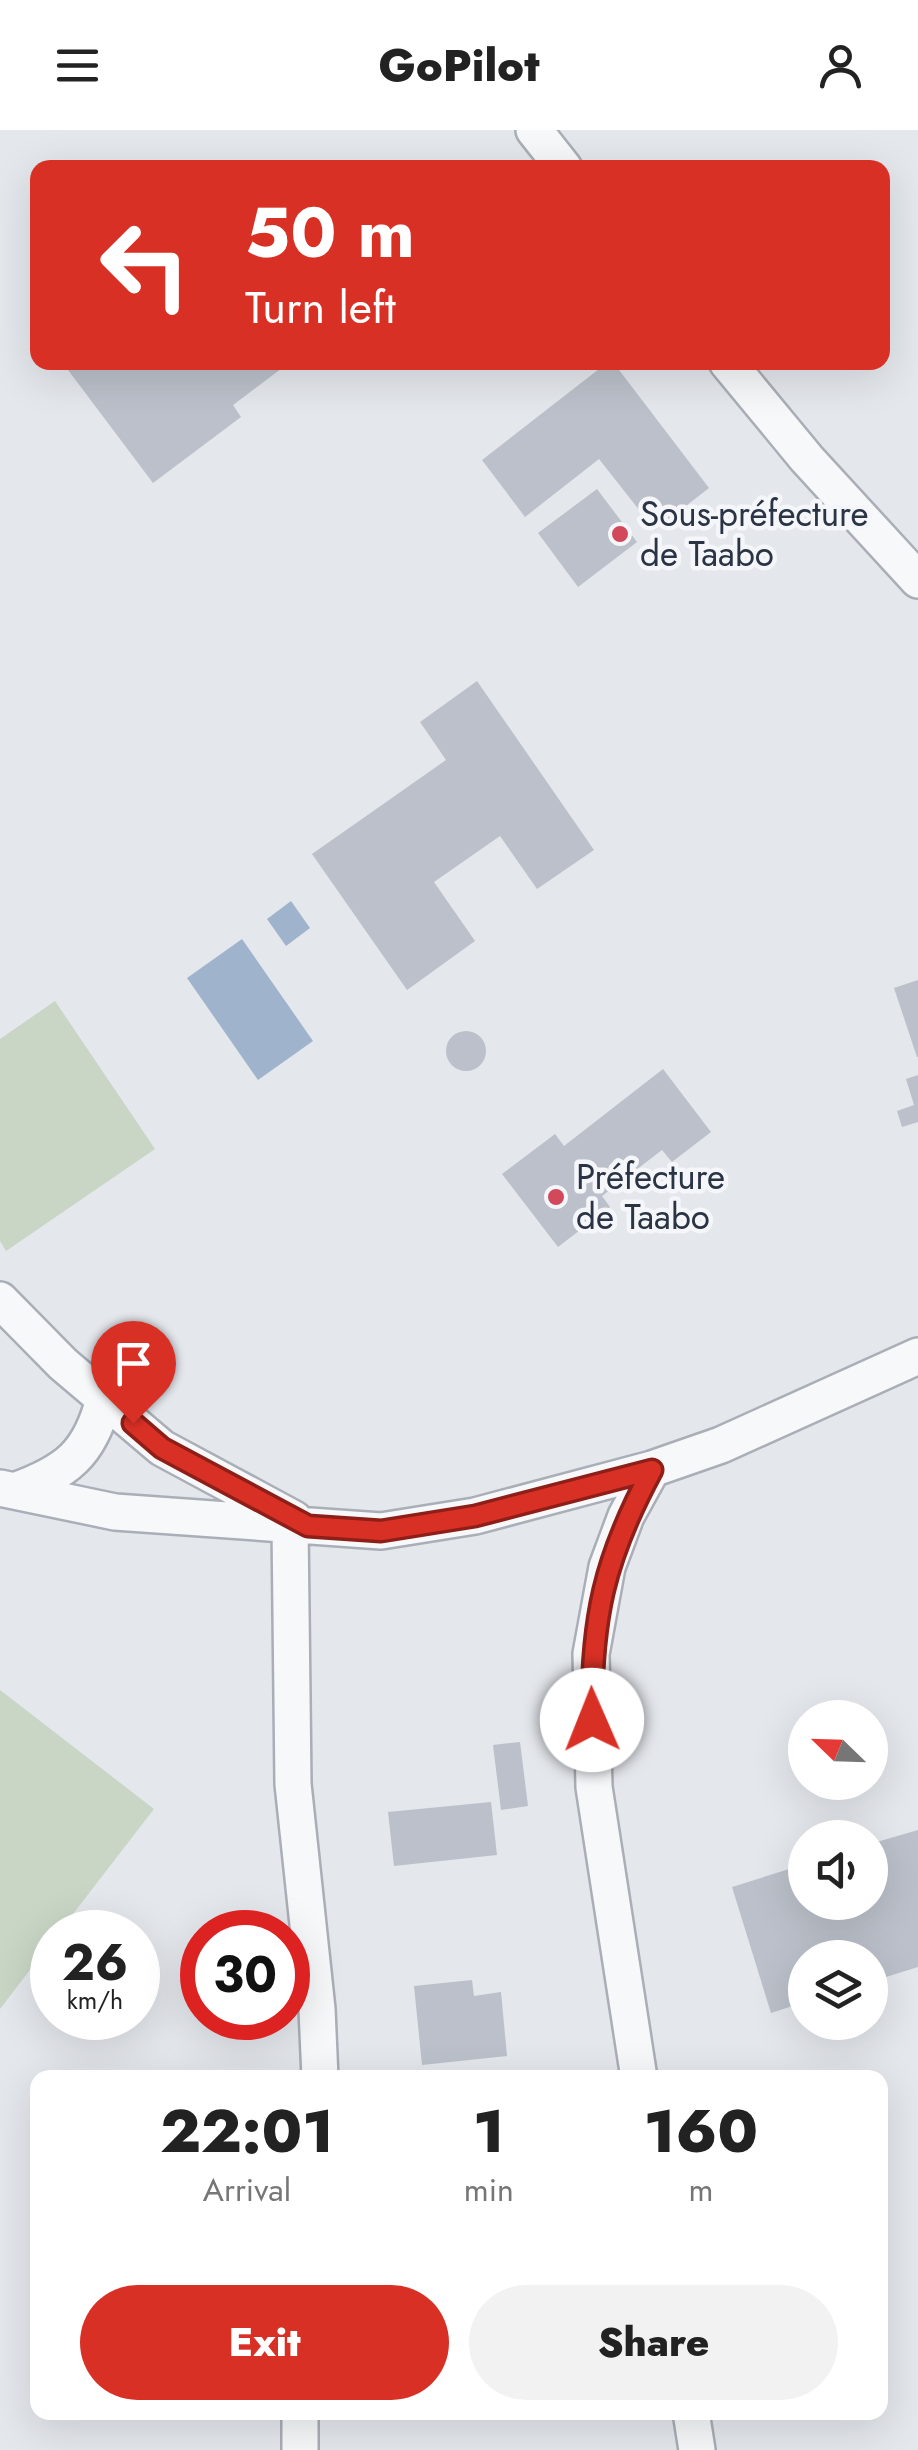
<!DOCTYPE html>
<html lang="en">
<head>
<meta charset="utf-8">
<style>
  :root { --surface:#fff; --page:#f2f2f2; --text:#222; --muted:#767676; --accent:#d93025 }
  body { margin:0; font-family:Jost,sans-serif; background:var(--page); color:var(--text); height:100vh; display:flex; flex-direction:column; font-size:38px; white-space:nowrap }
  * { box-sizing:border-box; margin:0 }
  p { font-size:32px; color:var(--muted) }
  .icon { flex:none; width:55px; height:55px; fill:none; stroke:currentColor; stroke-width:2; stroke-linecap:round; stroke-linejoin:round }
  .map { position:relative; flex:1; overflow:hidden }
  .side { position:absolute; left:30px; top:1940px; width:858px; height:350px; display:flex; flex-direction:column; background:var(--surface); border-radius:20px; box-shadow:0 10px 40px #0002 }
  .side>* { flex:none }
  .top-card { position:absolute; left:30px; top:30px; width:860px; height:210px; border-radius:20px; box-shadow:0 10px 40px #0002; background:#d93025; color:#fff; overflow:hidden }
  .needle { width:65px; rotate:293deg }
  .controls { position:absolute; left:788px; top:1570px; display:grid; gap:20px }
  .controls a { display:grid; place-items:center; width:100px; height:100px; border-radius:50%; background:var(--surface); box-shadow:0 10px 40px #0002; font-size:50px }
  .speed { position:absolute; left:30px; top:1780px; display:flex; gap:20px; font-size:50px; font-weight:700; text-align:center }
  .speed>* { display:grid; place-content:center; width:130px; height:130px; border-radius:50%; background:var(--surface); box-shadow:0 10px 40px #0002; line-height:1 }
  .speed small { font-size:25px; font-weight:400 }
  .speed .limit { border:15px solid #d22; background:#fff; color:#111 }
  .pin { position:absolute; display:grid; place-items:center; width:85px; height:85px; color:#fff; margin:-102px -42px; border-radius:50% 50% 50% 0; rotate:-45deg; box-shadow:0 0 10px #0007 }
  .pin .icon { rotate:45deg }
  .me { position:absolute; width:110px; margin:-55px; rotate:359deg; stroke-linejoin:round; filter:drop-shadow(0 0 8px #0008) }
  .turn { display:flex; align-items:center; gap:35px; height:210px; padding:0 50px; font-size:45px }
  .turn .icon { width:130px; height:130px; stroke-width:2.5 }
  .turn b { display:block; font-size:70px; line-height:85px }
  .eta { display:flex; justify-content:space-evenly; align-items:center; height:170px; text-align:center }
  .eta b { font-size:60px; font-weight:800; line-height:70px }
  .primary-button { display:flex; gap:20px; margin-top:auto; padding:20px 50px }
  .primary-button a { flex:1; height:115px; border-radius:60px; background:var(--accent); color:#fff; font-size:40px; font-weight:800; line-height:115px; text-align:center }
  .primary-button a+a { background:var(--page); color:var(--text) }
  header { display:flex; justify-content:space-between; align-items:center; height:130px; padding:0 50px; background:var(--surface); font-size:45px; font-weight:800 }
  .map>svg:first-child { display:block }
  .green { fill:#c9d6c5 }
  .water { fill:#9fb4cc }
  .building { fill:#bbc0ca }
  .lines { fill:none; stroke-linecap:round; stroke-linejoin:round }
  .minor-casing { stroke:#a9aeb7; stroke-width:40 }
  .minor { stroke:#f7f8fa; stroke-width:35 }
  .route-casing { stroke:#8d1f18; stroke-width:25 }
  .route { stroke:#d93025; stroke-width:18 }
  .poi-dot { fill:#d1495b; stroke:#f4f6f9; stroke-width:4 }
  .labels { text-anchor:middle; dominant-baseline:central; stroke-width:9; stroke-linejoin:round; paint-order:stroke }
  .poi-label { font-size:35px; fill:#2b3445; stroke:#f4f6f9; text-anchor:start }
</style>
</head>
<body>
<header><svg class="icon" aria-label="menu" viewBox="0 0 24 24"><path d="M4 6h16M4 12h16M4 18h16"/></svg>GoPilot<svg class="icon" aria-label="person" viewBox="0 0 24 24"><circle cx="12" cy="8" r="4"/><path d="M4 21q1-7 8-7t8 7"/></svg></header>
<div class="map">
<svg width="918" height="2320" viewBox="0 0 918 2320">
  <rect width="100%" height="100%" fill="#e4e7ec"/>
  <path class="green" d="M55 871 155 1019 6 1121 0 1111V909Z
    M0 1560 154 1679 59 1802H52V1811L0 1879Z"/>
  <path class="water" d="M291 771 310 798 286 816 267 789Z
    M242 809 313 911 258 950 187 848Z"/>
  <path class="building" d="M62 232H99L103 237 109 232H290L233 275 241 287 153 353Z
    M608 232H613L709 358 655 400 599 329 525 387 482 330Z
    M597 359 637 412 578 457 538 403Z
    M477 551 594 720 537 759 500 706 434 752 475 811 407 860 312 724 446 630 420 592Z
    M918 850V927H917L894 858Z
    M446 921a20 20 0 1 1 40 0a20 20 0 1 1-40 0Z
    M663 939 711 1002 672 1032 662 1020 602 1066 610 1077 558 1117 502 1044 555 1004 564 1016Z
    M918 945V992L902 997 897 981 914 975 906 949Z
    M520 1612 528 1676 501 1680 493 1615Z
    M491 1672 497 1725 394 1736 388 1682Z
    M918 1700V1837L870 1852V1828H805V1872L771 1883 732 1757 805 1734V1772H870V1714Z
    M472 1850 474 1866 501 1862 507 1926 422 1935 414 1856Z"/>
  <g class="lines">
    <defs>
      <path id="minor" d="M534 0 564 38
        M727 232 807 329 918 450
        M0 1170 63 1234 162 1318 294 1389
        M0 1358 115 1382 381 1401 475 1386 652 1339 721 1315 918 1226
        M14 1361C67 1342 90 1324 104 1269
        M290 1395 293 1654 317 1879 320 1948
        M639 1948 594 1657 591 1524 607 1437 626 1386 652 1339
        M691 2282 697 2320
        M300 2320V2282"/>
    </defs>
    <use href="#minor" class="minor-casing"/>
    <use href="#minor" class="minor"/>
  </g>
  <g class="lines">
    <defs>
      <path id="route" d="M133 1293 162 1318 308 1396 381 1401 475 1386 652 1340C604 1429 591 1489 592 1590"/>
    </defs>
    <use href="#route" class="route-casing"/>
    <use href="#route" class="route"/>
  </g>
  <g class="poi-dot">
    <circle cx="620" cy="404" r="10"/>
    <circle cx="556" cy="1067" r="10"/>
  </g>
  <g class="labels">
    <g class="poi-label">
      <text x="640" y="384">Sous-préfecture<tspan x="640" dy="40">de Taabo</tspan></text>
      <text x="576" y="1047">Préfecture<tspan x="576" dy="40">de Taabo</tspan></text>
    </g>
  </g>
</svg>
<div class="controls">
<a><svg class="needle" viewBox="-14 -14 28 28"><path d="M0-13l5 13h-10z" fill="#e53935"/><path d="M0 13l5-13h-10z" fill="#767676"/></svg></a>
<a><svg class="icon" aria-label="sound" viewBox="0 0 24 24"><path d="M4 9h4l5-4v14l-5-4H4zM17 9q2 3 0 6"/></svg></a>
<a><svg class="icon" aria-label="layers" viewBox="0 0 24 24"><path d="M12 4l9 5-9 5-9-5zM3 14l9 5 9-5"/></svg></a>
</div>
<div class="speed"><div>26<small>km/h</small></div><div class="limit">30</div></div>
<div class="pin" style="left:133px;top:1293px;background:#d93025"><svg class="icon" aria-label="arrive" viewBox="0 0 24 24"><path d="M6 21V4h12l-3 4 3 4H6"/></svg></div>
<svg class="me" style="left:592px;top:1590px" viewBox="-20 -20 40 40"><circle r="19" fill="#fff"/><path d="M0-13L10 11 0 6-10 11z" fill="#d93025"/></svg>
<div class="top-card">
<div class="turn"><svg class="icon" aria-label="left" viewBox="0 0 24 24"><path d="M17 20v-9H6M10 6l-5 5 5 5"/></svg><div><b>50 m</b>Turn left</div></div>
</div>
<section class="side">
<div class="eta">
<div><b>22:01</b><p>Arrival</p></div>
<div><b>1</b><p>min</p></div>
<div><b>160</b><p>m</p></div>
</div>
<div class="primary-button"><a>Exit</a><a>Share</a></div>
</section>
</div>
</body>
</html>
